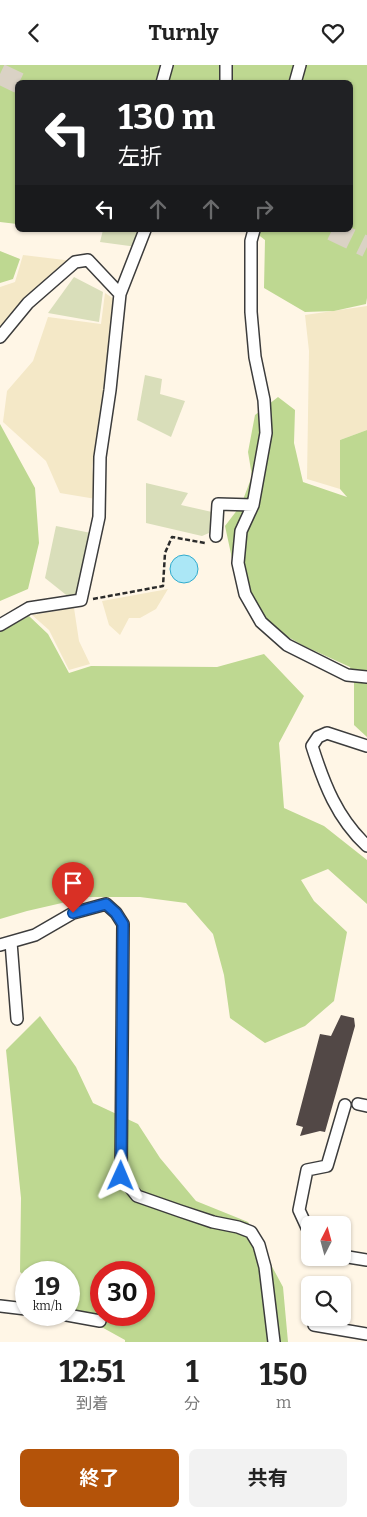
<!DOCTYPE html>
<html lang="ja">
<head>
<meta charset="utf-8">
<style>
  :root { --surface:#fff; --page:#f2f2f2; --text:#222; --muted:#767676; --accent:#b45309 }
  body { margin:0; font-family:Bitter,"Noto Sans JP",serif; background:var(--page); color:var(--text); height:100vh; display:flex; flex-direction:column; font-size:19px; white-space:nowrap }
  * { box-sizing:border-box; margin:0 }
  p { font-size:16px; color:var(--muted) }
  .icon { flex:none; width:28px; height:28px; fill:none; stroke:currentColor; stroke-width:2; stroke-linecap:round; stroke-linejoin:round }
  .map { position:relative; height:1277px; overflow:hidden }
  .panel { display:flex; flex-direction:column; background:var(--surface); flex:1 }
  .panel>* { flex:none }
  .top-card { position:absolute; left:15px; top:15px; width:338px; height:152px; border-radius:8px; box-shadow:0 1px 4px #0004; background:#202124; color:#fff; overflow:hidden }
  .needle { width:32px; rotate:6deg }
  .buttons { position:absolute; left:301px; top:1151px; display:grid; gap:10px }
  .buttons a { display:grid; place-items:center; width:50px; height:50px; border-radius:8px; background:var(--surface); box-shadow:0 1px 4px #0004; font-size:25px }
  .speed { position:absolute; left:15px; top:1196px; display:flex; gap:10px; font-size:25px; font-weight:700; text-align:center }
  .speed>* { display:grid; place-content:center; width:65px; height:65px; border-radius:50%; background:var(--surface); box-shadow:0 1px 4px #0004; line-height:1 }
  .speed small { font-size:12px; font-weight:400 }
  .speed .limit { border:8px solid #d22; background:#fff; color:#111 }
  .pin { position:absolute; display:grid; place-items:center; width:42px; height:42px; color:#fff; margin:-51px -21px; border-radius:50% 50% 50% 0; rotate:-45deg; box-shadow:0 0 5px #0007 }
  .pin .icon { rotate:45deg }
  .me { position:absolute; width:55px; margin:-28px; rotate:1deg; stroke-linejoin:round; filter:drop-shadow(0 0 4px #0008) }
  .turn { display:flex; align-items:center; gap:18px; height:105px; padding:0 20px; font-size:22px }
  .turn .icon { width:65px; height:65px; stroke-width:2.5 }
  .turn b { display:block; font-size:35px; line-height:42px }
  .lanes { display:flex; align-items:center; height:48px; padding:0 20px; background:#0003; justify-content:center; gap:25px; direction:ltr }
  .lanes .off { opacity:.35 }
  .eta { display:flex; justify-content:space-evenly; align-items:center; height:85px; text-align:center }
  .eta b { font-size:30px; font-weight:700; line-height:35px }
  .primary-button { display:flex; gap:10px; margin-top:auto; padding:10px 20px }
  .primary-button a { flex:1; height:58px; border-radius:8px; background:var(--accent); color:#fff; font-size:20px; font-weight:700; line-height:58px; text-align:center }
  .primary-button a+a { background:var(--page); color:var(--text) }
  header { display:flex; justify-content:space-between; align-items:center; height:65px; padding:0 20px; background:var(--surface); font-size:22px; font-weight:700 }
  .map>svg:first-child { display:block }
  .farmland { fill:#f4e8c7 }
  .forest { fill:#bed891; fill-rule:evenodd }
  .cemetery { fill:#d9deba }
  .water { fill:#abe7f6; stroke:#32abcd }
  .building { fill:#524846 }
  .lines { fill:none; stroke-linecap:round; stroke-linejoin:round }
  .highway-tunnel { stroke:#dad2c5; stroke-width:21; stroke-dasharray:21 11; stroke-linecap:butt }
  .street-casing { stroke:#3c3c3c; stroke-width:14 }
  .path { stroke:#2b2b2b; stroke-width:2.5; stroke-dasharray:5 2.5; stroke-linecap:butt }
  .street { stroke:#fff; stroke-width:11 }
  .route-casing { stroke:#114b97; stroke-width:12 }
  .route { stroke:#1a73e8; stroke-width:9 }
</style>
</head>
<body>
<header><svg class="icon" aria-label="back" viewBox="0 0 24 24"><path d="M15 5l-7 7 7 7"/></svg>Turnly<svg class="icon" aria-label="heart" viewBox="0 0 24 24"><path d="M12 20l-8-8c-3-5 5-10 8-4 3-6 11-1 8 4z"/></svg></header>
<div class="map">
<svg width="367" height="1277" viewBox="0 0 367 1277">
  <rect width="100%" height="100%" fill="#fff6e6"/>
  <path class="farmland" d="M23 190 73 196 41 218 0 267V222L15 217Z
    M105 228 117 236 92 402 96 434 60 428 46 396 3 357 7 326 33 296 48 252 101 259Z
    M367 241V365L340 375V424L307 414 309 286 305 250Z
    M168 524 156 544 140 553H129L120 570 109 560 102 536Z
    M74 543 79 576 90 599 69 605 49 565 32 550Z"/>
  <path class="forest" d="M0 0H367V233L366 239 334 246 305 247 264 223 265 175 252 165H350V18H18L17 159 0 157Z
    M0 186 20 194 13 214 0 218Z
    M278 332 295 345 294 378 303 417 347 432 340 424V375L367 365V672L354 660V618L350 602 304 581 267 560 239 526 225 461 241 440 252 411 248 387 255 350Z
    M0 359 35 423 39 478 28 524 0 536Z
    M29 551 48 569 69 608 91 601 217 602 264 589 304 631 279 678 284 743 324 761 367 795V839L328 804 301 815 314 836 347 867 334 936 305 961 265 978 230 953 224 910 213 869 186 838 140 832H88L27 846 0 854V567Z
    M40 951 76 1002 93 1038 138 1059 160 1093 196 1136 248 1157 283 1222 288 1277H125V1275L69 1244V1208H26V1212L20 1207 21 1133 6 985ZM101 1208H144V1250H101Z"/>
  <path class="cemetery" d="M103 165H143L137 182 100 177Z
    M74 212 103 227 99 257 48 248Z
    M145 310 162 314 160 329 185 336 171 372 137 355Z
    M146 418 188 428 181 440 212 447 209 468 202 471 146 458Z
    M56 461 91 468 77 533H70L45 513Z"/>
  <path class="water" d="M170 504a14 14 0 1 1 28 0a14 14 0 1 1-28 0Z"/>
  <path class="building" d="M341 950 354 953 355 961 325 1067 320 1066 300 1071 303 1062 296 1060 320 969 331 971Z"/>
  <g class="lines">
    <path class="highway-tunnel" d="M0 9 19 18
      M332 165 367 182"/>
    <defs>
      <path id="street" d="M226 0V18
        M162 18 167 0
        M295 18 300 0
        M254 165 251 176V247L255 292 264 335 266 368 253 440 241 466 238 498 245 529 261 557 287 580 347 610 367 612
        M0 272 28 238 75 197 88 195 120 229
        M216 471 218 439 253 440
        M0 560 29 543 81 535 99 452 100 392 110 325 120 229 145 165
        M367 681 327 668 318 672 312 681C324 719 337 753 367 781
        M11 877 17 954
        M0 880 35 870 73 848 106 839 116 848 123 859 121 1111 137 1131 180 1146 213 1157 238 1162 251 1167 259 1180 265 1202 274 1277
        M358 1039 367 1041
        M310 1169 299 1145 307 1105 327 1101 345 1040
        M342 1191 367 1195
        M0 1241 26 1244
        M67 1250 100 1256
        M314 1260 367 1269"/>
    </defs>
    <use href="#street" class="street-casing"/>
    <path class="path" d="M93 534 163 521 165 488 172 472 205 478 207 477"/>
    <use href="#street" class="street"/>
  </g>
  <g class="lines">
    <defs>
      <path id="route" d="M73 848 106 839 116 848 123 859 121 1111"/>
    </defs>
    <use href="#route" class="route-casing"/>
    <use href="#route" class="route"/>
  </g>
</svg>
<div class="buttons">
<a><svg class="needle" viewBox="-14 -14 28 28"><path d="M0-13l5 13h-10z" fill="#e53935"/><path d="M0 13l5-13h-10z" fill="#767676"/></svg></a>
<a><svg class="icon" aria-label="search" viewBox="0 0 24 24"><circle cx="10" cy="10" r="6"/><path d="M15 15l6 6"/></svg></a>
</div>
<div class="speed"><div>19<small>km/h</small></div><div class="limit">30</div></div>
<div class="pin" style="left:73px;top:848px;background:#d93025"><svg class="icon" aria-label="arrive" viewBox="0 0 24 24"><path d="M6 21V4h12l-3 4 3 4H6"/></svg></div>
<svg class="me" style="left:121px;top:1111px" viewBox="-20 -20 40 40"><path d="M0-17L14 15 0 8-14 15z" fill="#1a73e8" stroke="#fff" stroke-width="4"/></svg>
<div class="top-card">
<div class="turn"><svg class="icon" aria-label="left" viewBox="0 0 24 24"><path d="M17 20v-9H6M10 6l-5 5 5 5"/></svg><div><b>130 m</b>左折</div></div>
<div class="lanes"><svg class="icon" aria-label="left" viewBox="0 0 24 24"><path d="M17 20v-9H6M10 6l-5 5 5 5"/></svg><svg class="icon off" aria-label="ahead" viewBox="0 0 24 24"><path d="M12 20V5M6 11l6-6 6 6"/></svg><svg class="icon off" aria-label="ahead" viewBox="0 0 24 24"><path d="M12 20V5M6 11l6-6 6 6"/></svg><svg class="icon off" aria-label="right" viewBox="0 0 24 24"><path d="M7 20v-9h11M14 6l5 5-5 5"/></svg></div>
</div>
</div>
<section class="panel">
<div class="eta">
<div><b>12:51</b><p>到着</p></div>
<div><b>1</b><p>分</p></div>
<div><b>150</b><p>m</p></div>
</div>
<div class="primary-button"><a>終了</a><a>共有</a></div>
</section>
</body>
</html>
